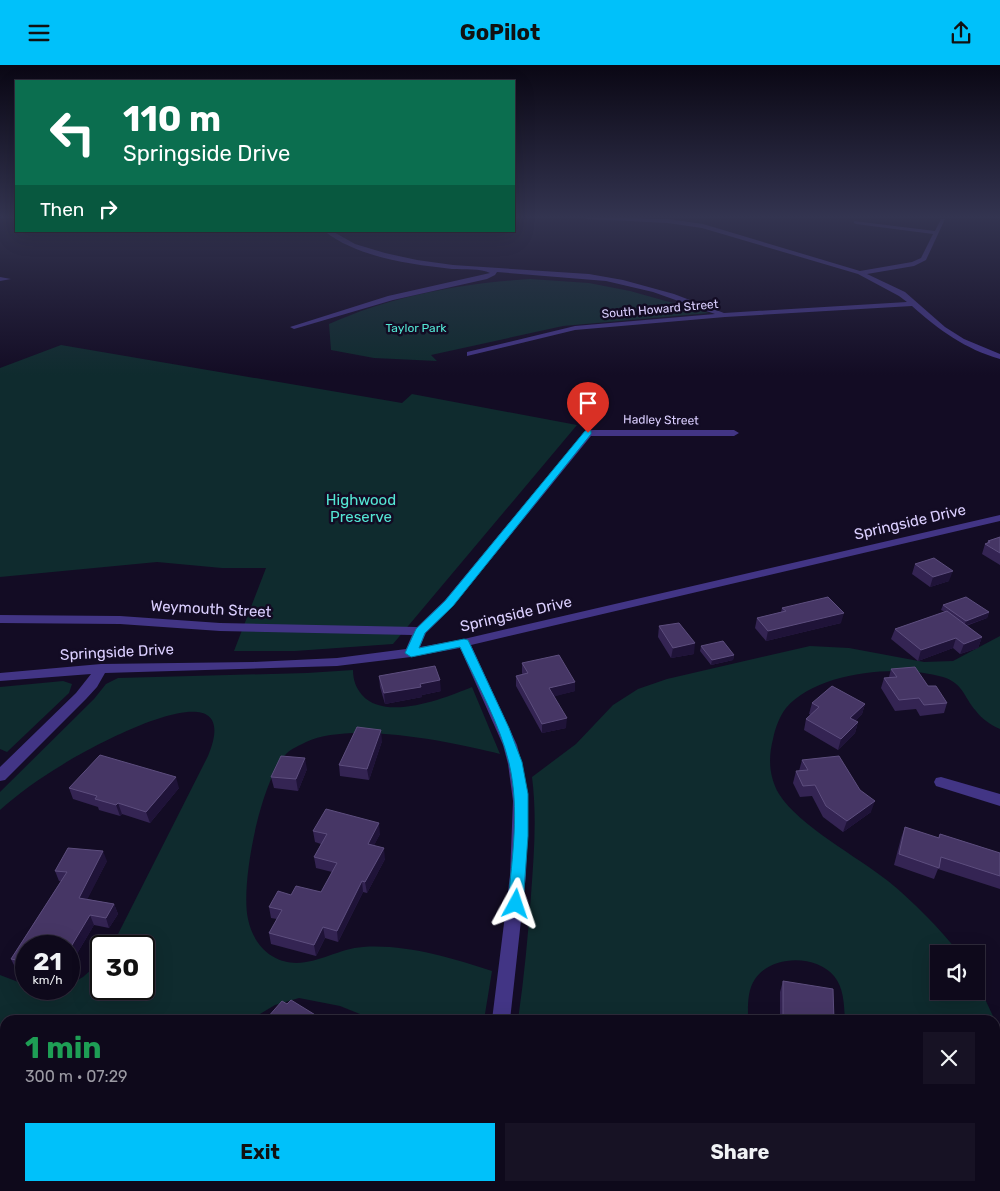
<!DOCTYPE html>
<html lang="en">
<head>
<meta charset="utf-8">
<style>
  :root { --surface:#0e091b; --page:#171224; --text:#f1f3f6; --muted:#9b9aa3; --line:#2e2a3a; --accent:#00c1fa }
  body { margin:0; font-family:Rubik,sans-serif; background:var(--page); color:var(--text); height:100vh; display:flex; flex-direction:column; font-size:19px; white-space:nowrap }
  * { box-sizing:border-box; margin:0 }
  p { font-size:16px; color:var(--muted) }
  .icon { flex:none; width:28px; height:28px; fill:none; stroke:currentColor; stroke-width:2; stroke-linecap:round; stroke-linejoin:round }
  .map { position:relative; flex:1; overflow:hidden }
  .drawer { position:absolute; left:0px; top:950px; width:1000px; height:176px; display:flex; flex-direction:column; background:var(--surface); border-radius:15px 15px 0 0; box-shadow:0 5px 20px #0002,0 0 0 1px var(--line) }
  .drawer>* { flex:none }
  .top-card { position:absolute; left:15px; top:15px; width:500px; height:152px; border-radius:0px; box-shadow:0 5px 20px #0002,0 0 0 1px var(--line); background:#0b6e4f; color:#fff; overflow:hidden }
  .tools { position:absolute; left:930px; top:880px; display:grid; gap:10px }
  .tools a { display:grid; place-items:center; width:55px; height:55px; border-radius:0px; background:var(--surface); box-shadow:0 5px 20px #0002,0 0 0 1px var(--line); font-size:25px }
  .speed { position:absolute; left:15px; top:870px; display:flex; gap:10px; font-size:25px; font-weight:700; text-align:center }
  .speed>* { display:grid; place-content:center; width:65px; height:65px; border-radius:50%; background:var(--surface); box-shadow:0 5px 20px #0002,0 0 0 1px var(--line); line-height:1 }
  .speed small { font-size:12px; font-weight:400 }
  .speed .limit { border:2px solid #111; border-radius:8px; background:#fff; color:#111 }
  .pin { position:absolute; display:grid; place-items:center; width:42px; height:42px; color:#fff; margin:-51px -21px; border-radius:50% 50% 50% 0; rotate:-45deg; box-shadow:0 0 5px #0007 }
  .pin .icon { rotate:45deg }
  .me { position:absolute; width:55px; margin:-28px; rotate:5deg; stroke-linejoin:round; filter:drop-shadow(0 0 4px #0008) }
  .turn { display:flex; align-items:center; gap:18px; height:105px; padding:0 25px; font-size:22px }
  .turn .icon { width:65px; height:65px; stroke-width:2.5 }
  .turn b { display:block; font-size:35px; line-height:42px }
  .then { display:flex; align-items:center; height:48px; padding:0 25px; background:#0003; gap:10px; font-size:19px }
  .round { display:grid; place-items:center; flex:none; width:52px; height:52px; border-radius:0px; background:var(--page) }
  .overview { display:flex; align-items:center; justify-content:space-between; height:85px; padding:0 25px }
  h1 { font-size:30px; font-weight:700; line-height:38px; color:#1e9e55 }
  .button { display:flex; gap:10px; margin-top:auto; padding:10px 25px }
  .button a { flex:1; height:58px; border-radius:0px; background:var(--accent); color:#111; font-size:20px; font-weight:700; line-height:58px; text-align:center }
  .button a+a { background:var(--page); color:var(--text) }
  header { display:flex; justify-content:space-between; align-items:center; height:65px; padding:0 25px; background:var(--accent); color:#111; font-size:22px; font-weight:700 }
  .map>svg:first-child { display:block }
  .green { fill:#0f2b2e }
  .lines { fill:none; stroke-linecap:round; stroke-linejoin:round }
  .minor { fill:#423585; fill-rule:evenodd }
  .wall { fill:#342453 }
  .shaded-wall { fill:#1f1338 }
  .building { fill:#463665; stroke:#5d4e7e }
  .route { fill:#00c1fa; stroke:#007da2 }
  .labels { text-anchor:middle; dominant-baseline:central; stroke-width:5; stroke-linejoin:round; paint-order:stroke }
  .far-street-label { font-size:12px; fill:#dbcfff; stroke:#130c24 }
  .far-park-label { font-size:12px; fill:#54e6d4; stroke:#130c24 }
  .park-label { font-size:15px; fill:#54e6d4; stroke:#130c24 }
  .street-label { font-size:15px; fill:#dbcfff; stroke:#130c24 }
</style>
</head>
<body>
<header><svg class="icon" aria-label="menu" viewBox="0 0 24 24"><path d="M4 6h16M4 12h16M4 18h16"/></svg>GoPilot<svg class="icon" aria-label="share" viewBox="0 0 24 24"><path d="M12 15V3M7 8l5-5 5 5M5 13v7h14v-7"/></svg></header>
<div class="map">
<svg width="1000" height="1126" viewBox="0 0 1000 1126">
  <rect width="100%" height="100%" fill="#130c24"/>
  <path class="green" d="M530 214 589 218 630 226 709 248 563 261 431 290 437 296 374 293 331 285 329 259C391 231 463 218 530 214Z
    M61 280 402 338 412 329 577 360 393 579 295 586H234L266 503H222L157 497 0 512V303Z
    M1000 571V664C991 660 982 654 976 646 963 631 964 619 943 612 899 599 818 606 786 643 779 652 775 664 773 674 768 693 769 712 779 729 799 761 858 792 888 816 915 838 938 862 960 889H939V926H976V915L1000 966V1126H736L754 1121H995V955H845C844 940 844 923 834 911 816 889 771 890 755 914 747 926 748 941 748 955H518C524 913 528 872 531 830 534 790 537 751 532 712L576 679 613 640 638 624 667 614 810 581 849 583 924 597 953 596Z
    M353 605C353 615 356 623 362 630 386 657 445 633 472 622L500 689C453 677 351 656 306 677 300 680 291 684 287 688 261 713 240 819 248 854 251 869 259 883 272 891 303 910 332 884 363 882 406 879 451 893 492 906L484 955H375L340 941 299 933 275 940 250 955H5V1121H126L124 1126H0V910L26 920V924H69V920L83 912 101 896V924H144V881H112L208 691C248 595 89 683 62 700 40 713 19 728 0 745V727L94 634 106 619 118 613 307 608Z
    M63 616 72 619 69 628 7 687 0 684V622Z"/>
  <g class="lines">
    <path class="minor" d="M584 152 668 154 703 159 860 206 912 197 921 193 933 169 856 159 854 158V156L935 166 941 154H945L926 195 914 201 867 209 905 227 945 262 964 274 1000 289V294C965 284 939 265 912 241L725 252 575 265 467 291V287L575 261 715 249 653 227 606 216 497 207 495 210 487 214 393 235 294 264 290 262 388 231 490 208C481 203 464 205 452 204 410 199 359 193 324 166H332L355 179 385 188 417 195 453 200 589 209 623 215 674 229 724 248 907 237 899 231 858 209 702 163 668 158 587 154Z
      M0 212 11 214 0 216Z
      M588 365H734L739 368 734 371H591L453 541 426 568 420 582 464 574 1000 450V456L471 580 517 680 522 699 528 736 526 810 510 955H492L510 810 513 736 508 699 503 680 460 583 411 592 337 601 105 608 97 622 86 634 5 715 0 716V702L76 628 91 609 0 616V608L101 599 253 597 337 593 406 584 412 570 220 566 120 559 0 558V550L120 551 220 558 417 562 445 535 585 366Z
      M941 712 1000 729V741L936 721 934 717 936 713Z
      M442 1121H463L462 1126H440Z"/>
  </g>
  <path class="wall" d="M1000 472V500L982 489 985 479 987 478 988 476Z
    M915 499 949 516 930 522 912 509Z
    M943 540 989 547 987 553 966 561 982 572 978 583 960 589 953 583 918 596 891 574 895 564 945 547 941 545Z
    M782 543 841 558 766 576 755 563 757 553 781 547Z
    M659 561 694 589 671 593 658 572Z
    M701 581 734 590 733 595 711 600 700 586Z
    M522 598 575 626 554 631 566 663 542 668 516 621V611L523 610 522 608Z
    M891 604 928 621 947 638 944 648 920 651 916 644 895 646 881 623 884 613 889 612Z
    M379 611 441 626 422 630V632L385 639 380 622Z
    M812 638 865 639 862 649 855 656 858 657 855 668 838 685 804 665 806 654 811 650 809 649Z
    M382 676 369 715 340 711 339 700Z
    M802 695 871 747 843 767 823 752 812 731 800 732 793 718 796 706H799Z
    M307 704 298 726 274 723 271 712Z
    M69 723H179L150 758 122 749 120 751 99 745 98 742 73 734Z
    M905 762 938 773 940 769 1000 788V824L938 804 934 814 894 800 901 773Z
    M313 766 380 769 374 780 385 794 367 828 363 827 338 877 325 873 316 891 271 879 269 868 277 854 271 853 269 842 291 830 321 827 332 807 316 803 314 792 321 779 315 777Z
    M107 796 87 834 114 839 118 849 109 863 94 860 69 902V881H26V906L16 904 11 894 61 816H59L55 806Z
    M783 916 834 955H780V927Z"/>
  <path class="shaded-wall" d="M953 506 949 516 930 522 933 512Z
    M989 547 987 553 964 561 966 556Z
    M844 548 841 558 766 576 768 566Z
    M982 572 978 583 960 589 964 579Z
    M956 573 953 583 918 596 921 585Z
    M695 578 694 589 671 593 673 583Z
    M734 590 733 595 711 600 712 595Z
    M440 615 441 626 422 630V632L385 639 384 628 420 619Z
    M575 617V626L549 633V623Z
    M865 639 862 649 847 664 850 653Z
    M567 653 566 663 542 668V659Z
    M858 657 855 668 838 685 841 674Z
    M381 665 382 676 369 715 367 704Z
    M305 693 307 704 298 726 296 714Z
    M176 712 179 723 150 758 146 747Z
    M875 736 871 747 843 767 847 756Z
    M118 738 122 749 120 751 116 740Z
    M379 758 380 769 369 790 368 779Z
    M384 783 385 794 367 828 365 817Z
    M103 786 107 796 83 843 79 833Z
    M362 816 363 827 338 877 337 866Z
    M114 839 118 849 109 863 106 853Z
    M90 850 94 860 69 902V885Z
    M323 862 325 873 316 891 314 880Z"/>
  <path class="building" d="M1000 472V488L985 479 990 477 988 476Z
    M934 493 953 506 933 512 915 499Z
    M828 532 844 548 768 566 757 553 786 546 782 543Z
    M966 532 989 547 966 556 943 540Z
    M947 546 982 572 964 579 956 573 921 585 895 564Z
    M679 558 695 578 673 583 659 561Z
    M723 576 734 590 712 595 701 581Z
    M559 590 575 617 549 623 567 653 542 659 516 611 528 608 522 598Z
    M435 601 440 615 420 619 421 622 384 628 379 611Z
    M915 602 928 621H936L947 638 924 640 919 633 899 635 884 613 897 612 891 604Z
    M832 621 865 639 850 653 858 657 841 674 806 654 819 642 812 638Z
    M357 662 381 665 367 704 339 700Z
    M100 690 176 712 146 747 118 738 116 740 95 734 97 731 69 723Z
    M281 691 305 693 296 714 271 712Z
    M839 691 860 725 875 736 847 756 826 741 815 720 803 721 796 706 808 705 802 695Z
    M326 744 379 758 368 779 384 783 365 817 362 816 337 866 323 862 314 880 269 868 282 845 269 842 278 826 291 830 296 821 321 827 337 798 314 792 327 769 313 766Z
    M905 762 939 773 940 769 1000 788V811L941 792 939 803 899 789Z
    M68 783 103 786 79 833 114 839 106 853 90 850 69 885V881H26V897L11 894 67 807 55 806Z
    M783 916 833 924 834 955H783Z
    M291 935 317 951 314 955H270L267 953 282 936 287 939Z"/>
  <linearGradient id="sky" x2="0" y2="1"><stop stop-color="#0a0714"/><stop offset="0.49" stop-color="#333450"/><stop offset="1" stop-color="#333450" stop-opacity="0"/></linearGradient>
  <rect width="1000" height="310" fill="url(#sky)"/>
  <path class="route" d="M588 365 591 366V369L453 541 425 568 419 583 464 574 468 575 509 663 522 697 528 729V771L523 839 521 843 516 845 510 843 508 839C512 792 520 744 509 698 500 659 477 619 460 582L411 592 405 588 416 564 445 536 585 366Z"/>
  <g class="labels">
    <g class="far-street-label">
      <text transform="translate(660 244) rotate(-5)">South Howard Street</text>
      <text transform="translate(661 355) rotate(1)">Hadley Street</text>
    </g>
    <g class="far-park-label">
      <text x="416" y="263">Taylor Park</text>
    </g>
    <g class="park-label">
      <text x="361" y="435">Highwood<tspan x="361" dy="17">Preserve</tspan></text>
    </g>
    <g class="street-label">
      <text transform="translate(910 457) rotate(-13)">Springside Drive</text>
      <text transform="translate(211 544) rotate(3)">Weymouth Street</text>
      <text transform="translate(516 549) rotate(-13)">Springside Drive</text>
      <text transform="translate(117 587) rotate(-3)">Springside Drive</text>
    </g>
  </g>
</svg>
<div class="tools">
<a><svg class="icon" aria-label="sound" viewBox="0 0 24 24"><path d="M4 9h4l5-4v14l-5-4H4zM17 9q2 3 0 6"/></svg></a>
</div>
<div class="speed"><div>21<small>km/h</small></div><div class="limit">30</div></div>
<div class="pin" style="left:588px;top:368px;background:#d93025"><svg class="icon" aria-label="arrive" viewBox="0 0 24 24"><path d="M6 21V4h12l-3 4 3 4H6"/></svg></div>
<svg class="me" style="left:516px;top:839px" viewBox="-20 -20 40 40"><path d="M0-17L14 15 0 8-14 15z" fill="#00c1fa" stroke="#fff" stroke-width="4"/></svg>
<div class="top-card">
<div class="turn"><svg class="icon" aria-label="left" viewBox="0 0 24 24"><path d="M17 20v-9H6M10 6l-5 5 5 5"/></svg><div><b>110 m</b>Springside Drive</div></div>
<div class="then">Then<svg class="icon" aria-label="right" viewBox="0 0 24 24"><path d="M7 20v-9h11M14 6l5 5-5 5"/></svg></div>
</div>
<section class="drawer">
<div class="overview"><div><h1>1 min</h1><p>300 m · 07:29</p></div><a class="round"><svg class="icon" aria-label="close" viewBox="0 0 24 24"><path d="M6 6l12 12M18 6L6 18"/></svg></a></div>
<div class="button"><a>Exit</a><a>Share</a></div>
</section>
</div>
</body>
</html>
